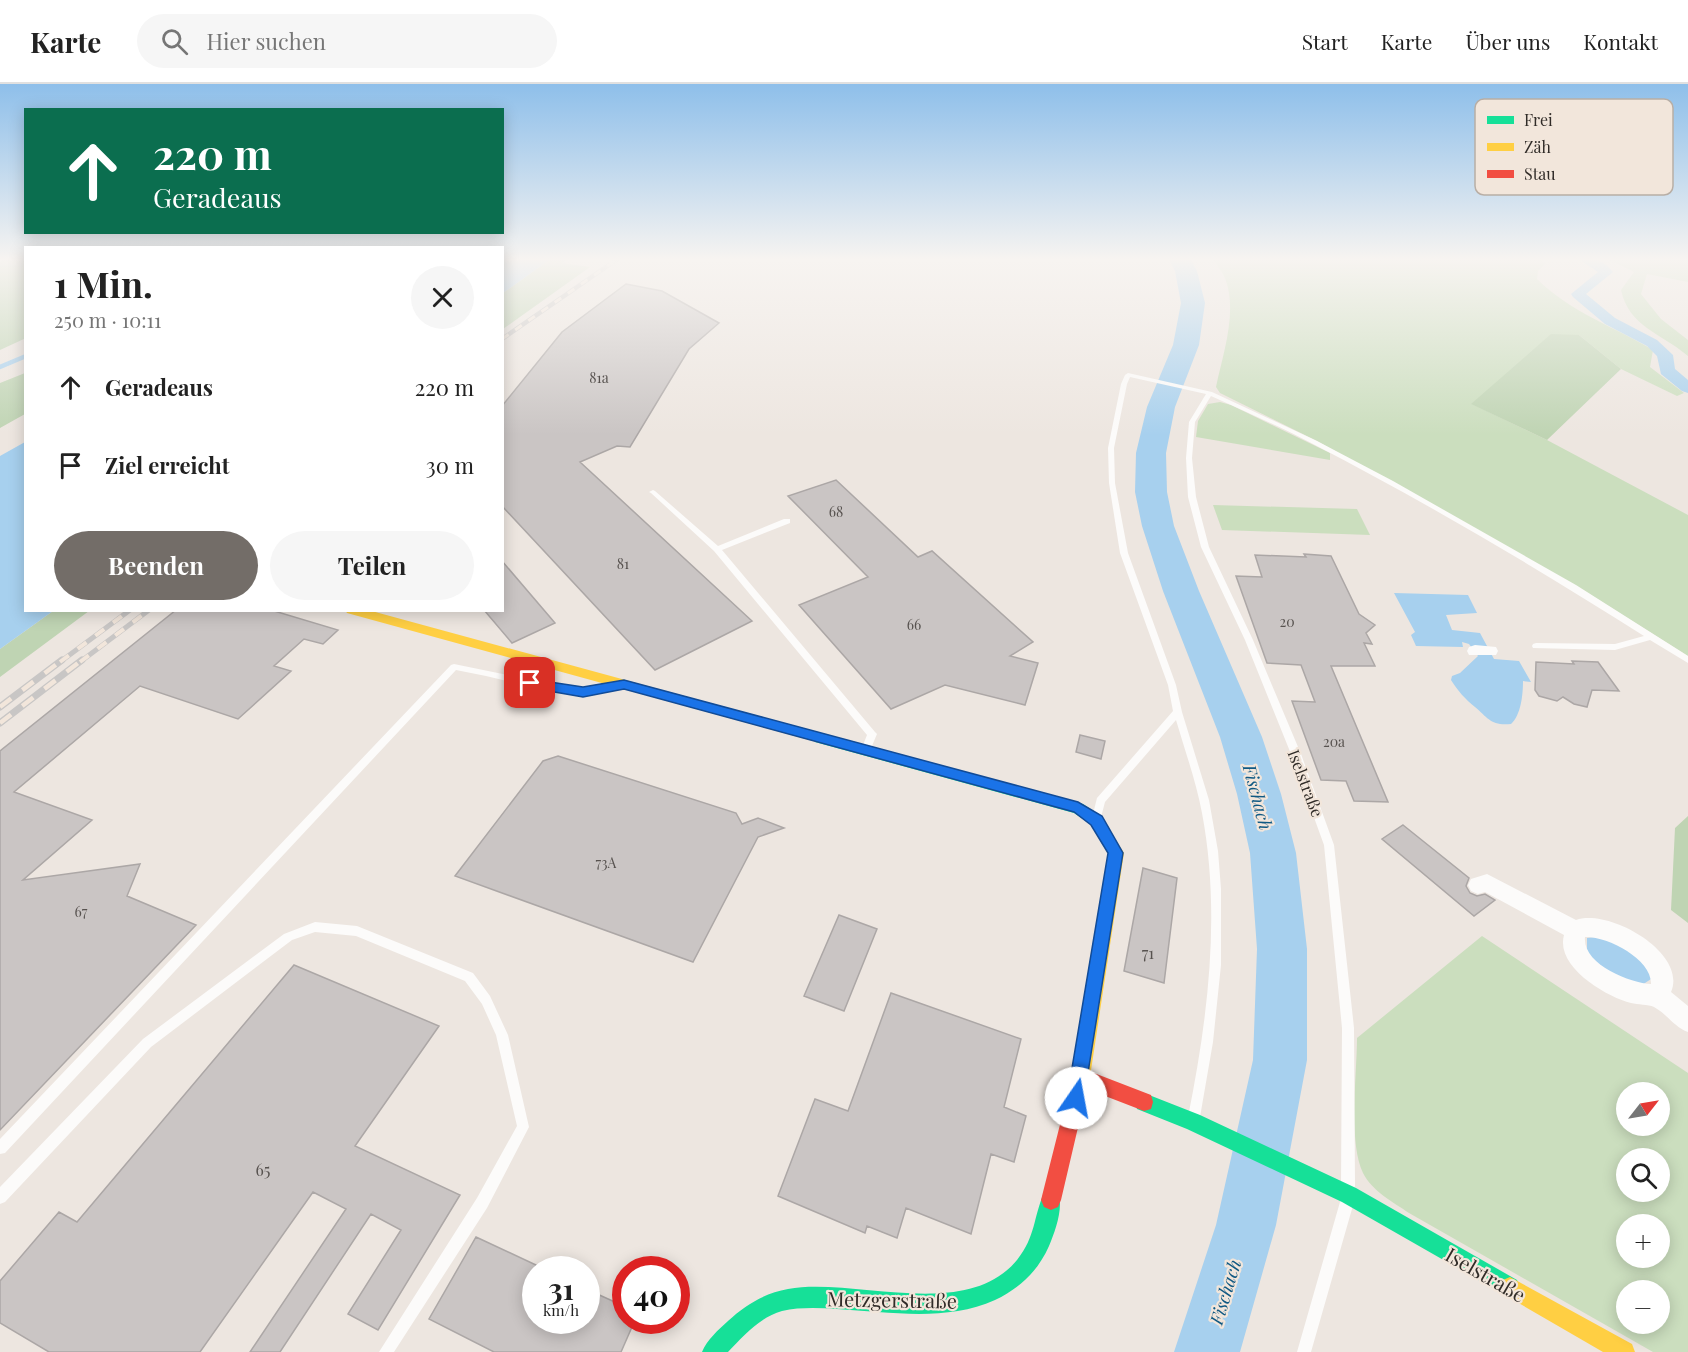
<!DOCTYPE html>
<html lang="de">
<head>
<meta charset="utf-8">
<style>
  :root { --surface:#fff; --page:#f6f6f6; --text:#222; --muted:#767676; --line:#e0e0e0; --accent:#736d68 }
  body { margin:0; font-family:"Playfair Display",serif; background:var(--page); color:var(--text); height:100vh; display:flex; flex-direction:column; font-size:22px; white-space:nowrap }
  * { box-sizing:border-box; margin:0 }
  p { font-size:20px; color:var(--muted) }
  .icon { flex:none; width:33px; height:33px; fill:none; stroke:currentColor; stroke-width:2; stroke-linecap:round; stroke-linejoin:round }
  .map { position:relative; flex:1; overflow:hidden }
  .sheet { position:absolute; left:24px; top:162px; width:480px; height:366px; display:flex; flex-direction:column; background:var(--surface); border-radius:0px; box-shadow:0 3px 15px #0003 }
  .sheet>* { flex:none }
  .banner { position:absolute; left:24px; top:24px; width:480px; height:126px; border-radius:0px; box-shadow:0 3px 15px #0003; background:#0b6e4f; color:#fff; overflow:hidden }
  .needle { width:39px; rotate:59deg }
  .fabs { position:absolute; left:1616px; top:998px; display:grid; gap:12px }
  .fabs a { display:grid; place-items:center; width:54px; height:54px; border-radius:50%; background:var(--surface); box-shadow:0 3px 15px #0003; font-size:30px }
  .speed { position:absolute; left:522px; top:1172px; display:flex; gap:12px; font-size:30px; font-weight:700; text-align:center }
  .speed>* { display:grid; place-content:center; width:78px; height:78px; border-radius:50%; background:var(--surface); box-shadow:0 3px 15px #0003; line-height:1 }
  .speed small { font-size:15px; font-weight:400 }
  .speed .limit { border:9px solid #d22; background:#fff; color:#111 }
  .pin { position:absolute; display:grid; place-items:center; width:51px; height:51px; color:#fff; margin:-26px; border-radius:12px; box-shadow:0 3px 9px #0006 }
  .me { position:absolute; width:66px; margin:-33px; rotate:12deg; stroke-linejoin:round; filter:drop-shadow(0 0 4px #0008) }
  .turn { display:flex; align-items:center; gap:21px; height:126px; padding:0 30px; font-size:27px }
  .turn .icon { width:78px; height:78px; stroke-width:2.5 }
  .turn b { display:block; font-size:42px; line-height:51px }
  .round { display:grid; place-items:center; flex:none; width:63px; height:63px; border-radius:32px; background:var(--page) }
  .overview { display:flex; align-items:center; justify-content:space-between; height:102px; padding:0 30px }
  h1 { font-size:36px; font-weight:700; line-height:45px }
  .cta { display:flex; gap:12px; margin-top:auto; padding:12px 30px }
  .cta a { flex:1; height:69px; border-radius:36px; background:var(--accent); color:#fff; font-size:24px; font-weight:700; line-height:69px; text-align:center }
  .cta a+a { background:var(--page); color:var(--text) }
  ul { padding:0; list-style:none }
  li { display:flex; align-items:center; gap:18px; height:78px; padding:0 30px }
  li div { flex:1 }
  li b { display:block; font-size:22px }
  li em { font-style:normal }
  header { display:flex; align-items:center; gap:36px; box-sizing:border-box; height:84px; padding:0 30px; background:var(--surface); border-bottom:2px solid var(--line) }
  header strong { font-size:28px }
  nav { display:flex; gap:33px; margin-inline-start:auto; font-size:21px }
  .search { width:420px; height:54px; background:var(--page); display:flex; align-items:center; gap:15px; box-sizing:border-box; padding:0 21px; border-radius:33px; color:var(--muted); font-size:22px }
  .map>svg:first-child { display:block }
  .green { fill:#cbdebe; fill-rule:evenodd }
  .forest { fill:#bfd4b3 }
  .water { fill:#a7d0ee }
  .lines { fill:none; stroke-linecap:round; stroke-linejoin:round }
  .stream { stroke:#a7d0ee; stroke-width:4.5 }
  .canal { fill:#a7d0ee; fill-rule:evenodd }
  .river { fill:#a7d0ee; fill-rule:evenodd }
  .building { fill:#cac5c4; stroke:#aca7a6; stroke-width:1.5 }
  .lane { fill:#fcfbfa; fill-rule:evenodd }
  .street { fill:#fcfbfa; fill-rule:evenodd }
  .fast { fill:#16e098; fill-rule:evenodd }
  .slow { fill:#ffcf43; fill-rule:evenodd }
  .jam { fill:#f24e42; fill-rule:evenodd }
  .rail-far2-casing { stroke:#c8c6c5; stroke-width:4.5 }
  .rail-far1-casing { stroke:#c8c6c5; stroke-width:5 }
  .rail-casing { stroke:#c8c6c5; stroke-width:7 }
  .rail-far2 { stroke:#f2e6db; stroke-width:3; stroke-dasharray:8; stroke-linecap:butt }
  .rail-far1 { stroke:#f2e6db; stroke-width:4; stroke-dasharray:11; stroke-linecap:butt }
  .rail { stroke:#f2e6db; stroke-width:4.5; stroke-dasharray:14; stroke-linecap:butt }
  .route { fill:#1a73e8; stroke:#114b97; stroke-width:1.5 }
  .labels { text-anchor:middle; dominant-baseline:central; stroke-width:4.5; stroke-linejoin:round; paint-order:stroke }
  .number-label { font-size:14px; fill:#57524f }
  .street-label { font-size:16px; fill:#312c28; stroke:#f2e6db }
  .near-number-label { font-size:16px; fill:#57524f }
  .water-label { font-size:18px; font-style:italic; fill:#105983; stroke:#f2e6db }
  .near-street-label { font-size:20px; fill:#312c28; stroke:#f2e6db }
  .key { fill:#f2e6db; stroke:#b8aea5; stroke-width:1.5 }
  .key-label { font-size:16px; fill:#312c28 }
</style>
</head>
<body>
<header>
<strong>Karte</strong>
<div class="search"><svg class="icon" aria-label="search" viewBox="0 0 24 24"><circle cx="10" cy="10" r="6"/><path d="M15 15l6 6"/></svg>Hier suchen</div>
<nav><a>Start</a><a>Karte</a><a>Über uns</a><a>Kontakt</a></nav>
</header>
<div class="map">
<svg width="1688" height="1268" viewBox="0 0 1688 1268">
  <rect width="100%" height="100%" fill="#ede6e0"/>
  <path class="green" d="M1212 174H1540L1545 180 1538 187 1537 195C1570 228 1615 243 1653 266L1650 283 1684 309 1677 312 1621 285 1579 251 1472 320 1547 356 1688 431V572L1578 503 1317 357 1220 309 1216 303C1223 270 1238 227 1225 194 1222 187 1216 180 1212 174Z
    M1606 174H1688V198L1647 190 1641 210 1661 235 1688 256V272C1661 249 1629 243 1621 206L1634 188Z
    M1220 318 1231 321 1330 369V376L1196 353 1198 337 1208 320Z
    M1213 421 1357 425 1370 451 1222 446Z
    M1482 852 1688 989V1268H1653L1409 1129C1393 1118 1372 1107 1363 1089 1348 1058 1357 990 1357 954ZM1626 1008H1659V1041H1626ZM1626 1074H1659V1107H1626ZM1626 1140H1659V1173H1626ZM1626 1206H1659V1239H1626Z"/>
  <path class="forest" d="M2 174H25L26 254 0 266V178Z
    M552 174H569L562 179 590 183 503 245V209Z
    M1551 250 1579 251 1621 285 1547 356 1471 320Z
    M25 289V330L0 344V299Z
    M53 527H89L0 593V565Z
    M1688 732V839L1671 826 1675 744Z"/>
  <path class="water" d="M503 174H552L503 209Z
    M25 358 26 526 53 527 0 565V372Z
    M1394 509 1468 511 1477 529 1446 531 1452 546 1480 549 1494 575 1519 577 1531 598 1523 597C1523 611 1521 631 1511 640 1491 642 1488 634 1475 623 1465 615 1458 607 1451 596L1452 592 1460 589 1478 572 1469 560 1462 558 1463 563 1416 562 1411 551 1415 548Z
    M1603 852C1620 860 1649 875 1651 895L1642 901 1626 899 1590 874 1587 865V854Z"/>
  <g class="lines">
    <path class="stream" d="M0 283 26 272"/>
    <path class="canal" d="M1577 174C1593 173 1602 175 1613 188L1586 210 1615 234 1657 256 1673 271 1675 285 1688 296V309L1682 307 1661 290 1657 272 1647 262 1605 240 1573 213 1571 210 1598 188Z"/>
    <path class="river" d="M1168 174H1190L1197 187 1205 219 1199 261 1175 323 1166 369 1167 408 1174 442 1199 507 1262 653 1281 710 1296 769 1307 865V976L1276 1141 1240 1268H1174L1216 1141 1253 976 1257 865 1250 769 1237 710 1220 653 1163 507 1142 442 1135 408 1136 369 1147 323 1173 261 1181 219 1175 187Z"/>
  </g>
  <path class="building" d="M626 200 662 207 719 239 689 265 630 363 617 362 580 378 752 537 655 586 502 422V322L562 248Z
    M836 396 918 473 932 467 1033 558 1010 572 1038 579 1025 621 945 601 891 625 799 521 868 493 788 412Z
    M1304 470 1331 472 1359 530 1375 541 1366 549 1372 560 1364 559 1375 582H1331L1388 718 1354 717 1346 697 1321 696 1292 617 1315 618 1301 581 1267 579 1236 492 1262 493 1255 471 1306 473Z
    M502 477 555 539 512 559 484 526H502Z
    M176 526H271L338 546 323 560 304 555 274 582 291 587 238 635 140 602 14 708 92 736 23 796 140 780 127 812 196 841 0 1046V667Z
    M1572 577 1598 578 1619 607 1592 606 1587 623 1574 620 1563 613 1557 617 1539 612 1535 606 1536 578 1574 580Z
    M1080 651 1105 657 1101 675 1076 668Z
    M558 672 736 729 742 740 758 734 784 744 758 753 693 878 455 792 543 677Z
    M1403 741 1469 794 1466 802 1470 809 1477 812 1485 810 1495 816 1474 832 1382 755Z
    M1143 784 1177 794 1164 899 1124 887Z
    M839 831 877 845 844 927 804 912Z
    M294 881 439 942 355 1062 460 1111 378 1246 348 1230 401 1146 371 1130 280 1268H250L346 1125 313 1108 200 1268H49L0 1239V1197L59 1128 77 1138Z
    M891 909 1021 955 1004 1023 1026 1032 1014 1078 991 1070 971 1150 906 1124 897 1154 867 1142 865 1149 778 1112 815 1015 848 1027Z
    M476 1153 536 1181V1236H586V1205L626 1223V1236H635L621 1268H494L429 1235Z"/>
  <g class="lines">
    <path class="lane" d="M1128 289 1212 308 1317 357 1393 397 1576 501 1688 572V579L1650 556 1615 566 1533 564 1532 562 1533 560 1536 559 1615 560 1644 552C1537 484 1427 419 1315 361 1281 343 1246 328 1211 312L1195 338 1192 374 1196 413 1209 463 1253 556 1301 670 1334 761 1354 944 1355 1102 1353 1107 1348 1109 1343 1107 1341 1102 1342 944 1324 761 1291 670 1245 556 1201 463 1188 413 1186 374 1189 338 1206 310 1130 293 1127 300 1114 364 1115 399 1128 469 1176 601 1182 628 1209 716 1218 767 1221 805V881L1213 958 1200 1033 1198 1037 1194 1039 1190 1037 1188 1033C1208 933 1221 830 1202 729 1196 697 1185 667 1176 636L1105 718 1100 737 1097 738 1094 737 1092 734 1097 714 1173 627 1168 601 1120 469 1109 399 1108 364 1121 300 1125 291Z
      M653 406 655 407 718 462 784 435H790V439L722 466 875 648 877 650 869 669H863L861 666 867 651 714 467 651 409 649 408Z
      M454 580 565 603 590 605 618 599 622 602 621 604 595 611H581L549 607 486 592 456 586 5 1069 0 1070V1055L451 581Z
      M315 838 357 842 473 889 490 912 508 951 529 1043 487 1124 394 1268H379L477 1114 517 1042 496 951 482 920 465 897 356 852 315 848 292 856 151 963 5 1118 0 1120V1103L143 955 284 850Z
      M1347 1111 1352 1113 1354 1118 1311 1268H1297L1340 1118 1342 1113Z"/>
    <path class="street" d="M1475 561 1496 563 1498 567 1496 571H1469L1467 567 1469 563Z
      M1487 790 1576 836C1609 824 1688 869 1671 908L1688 922V948C1674 943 1667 930 1654 923 1648 920 1638 921 1631 919 1607 913 1555 883 1564 851L1485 808 1478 810 1471 807 1468 801 1471 795ZM1585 853C1607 852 1652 875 1651 900 1630 899 1582 880 1585 853Z"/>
    <path class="fast" d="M820 649 1083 720 1102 733 1109 746 1107 750 1102 752 1097 750 1092 741 1074 729 815 658 813 654 815 650Z
      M1144 1009 1200 1031 1356 1104 1517 1196 1520 1203 1517 1210 1510 1213 1503 1210 1342 1118 1187 1045 1137 1025 1135 1018 1137 1011Z
      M1051 1106 1058 1109C1064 1123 1055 1148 1049 1162 1038 1187 1020 1204 995 1216 946 1238 890 1228 837 1225 819 1224 800 1223 782 1227 760 1233 743 1252 728 1268H702C707 1256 718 1246 728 1237 745 1221 765 1209 788 1205 855 1193 966 1238 1017 1176 1036 1152 1033 1134 1044 1109Z"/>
    <path class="slow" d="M345 526H368L820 649 825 650 827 654 825 658 820 659 347 529Z
      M1102 740 1107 742 1124 769 1090 993 1087 999 1081 1002 1075 999 1072 993 1108 770 1095 746 1097 742Z
      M1510 1193 1632 1260 1635 1268H1603L1503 1210 1500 1203 1503 1196Z"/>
    <path class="jam" d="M1081 984 1151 1011 1153 1018 1151 1025 1144 1027 1087 1005 1061 1116 1058 1123 1051 1126 1044 1123 1041 1116 1072 993 1075 987Z"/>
    <defs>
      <path id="rail-far2" d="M502 255 619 174"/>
      <path id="rail-far1" d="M60 578 130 526
        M80 578 149 526"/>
      <path id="rail" d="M0 623 62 576
        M0 639 82 576"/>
    </defs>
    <use href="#rail-far2" class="rail-far2-casing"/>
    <use href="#rail-far1" class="rail-far1-casing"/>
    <use href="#rail" class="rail-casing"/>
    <use href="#rail-far2" class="rail-far2"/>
    <use href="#rail-far1" class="rail-far1"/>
    <use href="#rail" class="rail"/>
  </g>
  <linearGradient id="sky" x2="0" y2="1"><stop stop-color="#8ebfea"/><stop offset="0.5" stop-color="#f7f4f1"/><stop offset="1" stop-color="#f7f4f1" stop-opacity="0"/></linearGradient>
  <rect width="1688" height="351" fill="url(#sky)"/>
  <path class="route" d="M530 595 583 603 624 596 1078 718 1102 732 1123 769 1083 1020 1076 1023 1070 1020 1067 1014 1108 769 1091 741 1074 728 624 605 583 613 526 603 524 599 526 596Z"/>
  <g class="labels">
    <g class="number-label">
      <text x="599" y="293">81a</text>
      <text x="836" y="427">68</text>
      <text x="623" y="479">81</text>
      <text x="1287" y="537">20</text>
      <text x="914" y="540">66</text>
      <text x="1334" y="657">20a</text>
      <text x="606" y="778">73A</text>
      <text x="81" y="827">67</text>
    </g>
    <g class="street-label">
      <text transform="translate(1306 699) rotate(69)">Iselstraße</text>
    </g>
    <g class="near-number-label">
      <text x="1148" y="868">71</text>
      <text x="263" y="1085">65</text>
    </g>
    <g class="water-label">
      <text transform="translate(1258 713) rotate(75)">Fischach</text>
      <text transform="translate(1225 1208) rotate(-73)">Fischach</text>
    </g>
    <g class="near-street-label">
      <text transform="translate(1486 1190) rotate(30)">Iselstraße</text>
      <text transform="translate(892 1215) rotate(1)">Metzgerstraße</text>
    </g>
  </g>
  <rect x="1475" y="15" width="198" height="96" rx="9" class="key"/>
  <rect x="1487" y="32" width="27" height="8" fill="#16e098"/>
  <rect x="1487" y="59" width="27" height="8" fill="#ffcf43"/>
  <rect x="1487" y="86" width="27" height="8" fill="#f24e42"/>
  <g class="key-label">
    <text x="1524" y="42">Frei</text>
    <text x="1524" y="69">Zäh</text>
    <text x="1524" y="96">Stau</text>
  </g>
</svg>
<div class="fabs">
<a><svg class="needle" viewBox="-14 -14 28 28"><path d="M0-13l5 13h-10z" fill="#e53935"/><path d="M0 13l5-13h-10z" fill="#767676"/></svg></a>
<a><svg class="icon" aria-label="search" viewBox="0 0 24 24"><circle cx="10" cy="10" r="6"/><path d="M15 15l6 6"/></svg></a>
<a>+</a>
<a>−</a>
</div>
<div class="speed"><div>31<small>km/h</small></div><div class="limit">40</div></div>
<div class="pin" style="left:530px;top:599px;background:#d93025"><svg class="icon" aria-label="arrive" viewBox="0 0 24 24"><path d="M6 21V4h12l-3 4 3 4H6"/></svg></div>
<svg class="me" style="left:1076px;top:1014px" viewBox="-20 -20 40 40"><circle r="19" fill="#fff"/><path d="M0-13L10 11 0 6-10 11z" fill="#1a73e8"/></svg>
<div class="banner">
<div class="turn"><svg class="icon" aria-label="ahead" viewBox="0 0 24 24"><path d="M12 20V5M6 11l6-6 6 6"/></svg><div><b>220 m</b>Geradeaus</div></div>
</div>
<section class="sheet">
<div class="overview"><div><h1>1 Min.</h1><p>250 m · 10:11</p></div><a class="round"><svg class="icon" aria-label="close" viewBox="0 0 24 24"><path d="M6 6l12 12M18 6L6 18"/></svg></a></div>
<ul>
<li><svg class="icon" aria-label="ahead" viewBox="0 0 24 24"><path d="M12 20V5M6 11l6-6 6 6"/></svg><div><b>Geradeaus</b></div><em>220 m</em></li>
<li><svg class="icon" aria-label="arrive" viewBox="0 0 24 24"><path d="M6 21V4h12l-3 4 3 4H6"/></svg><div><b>Ziel erreicht</b></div><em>30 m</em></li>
</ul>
<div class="cta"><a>Beenden</a><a>Teilen</a></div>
</section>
</div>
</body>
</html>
